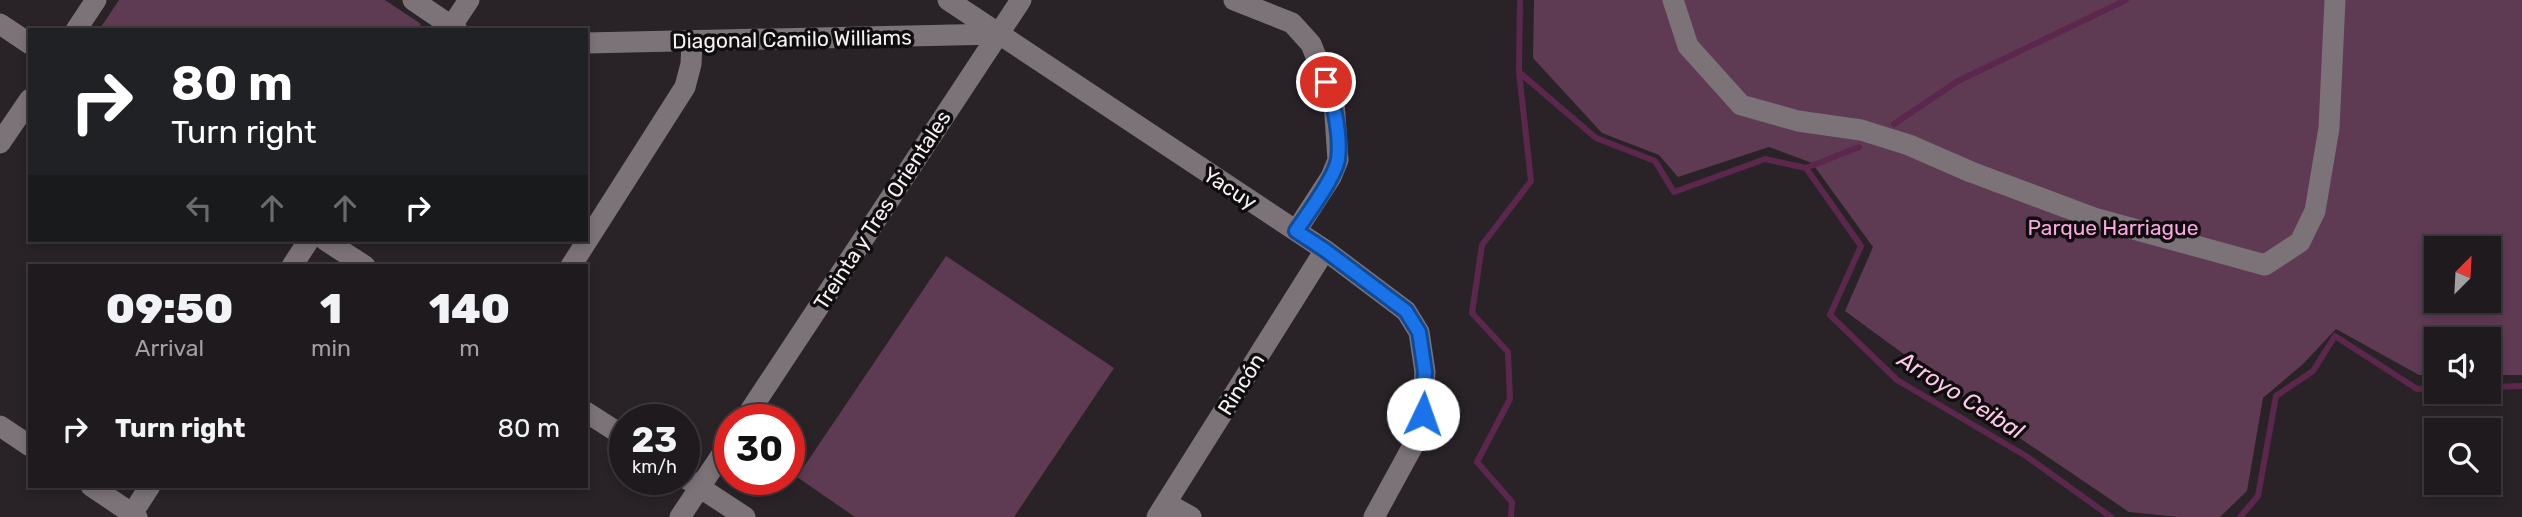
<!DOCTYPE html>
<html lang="en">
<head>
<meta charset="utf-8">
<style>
  :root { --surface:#1f1a1d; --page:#2c272a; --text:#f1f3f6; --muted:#a1a1a4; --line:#3c383b }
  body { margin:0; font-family:Rubik,sans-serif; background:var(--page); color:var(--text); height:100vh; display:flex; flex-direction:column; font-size:26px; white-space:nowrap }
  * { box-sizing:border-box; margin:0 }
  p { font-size:23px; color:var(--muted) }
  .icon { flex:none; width:38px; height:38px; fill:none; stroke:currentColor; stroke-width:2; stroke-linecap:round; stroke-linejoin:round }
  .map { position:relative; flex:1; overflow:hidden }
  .details { position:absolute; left:28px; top:264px; width:560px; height:224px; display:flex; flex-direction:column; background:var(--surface); border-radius:0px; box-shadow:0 4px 10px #0003,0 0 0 2px var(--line) }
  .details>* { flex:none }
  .guide { position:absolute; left:28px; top:28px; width:560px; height:214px; border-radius:0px; box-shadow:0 4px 10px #0003,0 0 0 2px var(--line); background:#202124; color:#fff; overflow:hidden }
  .needle { width:46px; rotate:24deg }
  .buttons { position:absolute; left:2424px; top:236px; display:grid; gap:14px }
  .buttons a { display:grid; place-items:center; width:77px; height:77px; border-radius:0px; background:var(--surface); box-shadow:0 4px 10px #0003,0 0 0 2px var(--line); font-size:35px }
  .speed { position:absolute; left:609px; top:404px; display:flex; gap:14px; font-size:35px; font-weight:700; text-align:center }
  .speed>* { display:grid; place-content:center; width:91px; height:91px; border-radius:50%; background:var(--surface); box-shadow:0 4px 10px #0003,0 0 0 2px var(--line); line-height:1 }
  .speed small { font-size:18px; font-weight:400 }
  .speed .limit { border:10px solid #d22; background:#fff; color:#111 }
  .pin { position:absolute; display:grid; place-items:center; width:60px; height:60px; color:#fff; margin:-30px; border:4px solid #fff; border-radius:50%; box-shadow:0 2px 7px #0007 }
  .me { position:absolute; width:77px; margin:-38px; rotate:3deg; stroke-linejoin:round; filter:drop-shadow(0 0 5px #0008) }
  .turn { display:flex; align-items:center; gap:24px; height:147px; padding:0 28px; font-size:32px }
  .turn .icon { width:91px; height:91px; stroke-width:2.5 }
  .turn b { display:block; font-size:49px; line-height:60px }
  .lanes { display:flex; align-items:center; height:66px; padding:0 28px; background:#0003; justify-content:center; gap:35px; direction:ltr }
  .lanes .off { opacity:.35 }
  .eta { display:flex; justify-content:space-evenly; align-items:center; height:119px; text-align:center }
  .eta b { font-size:42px; font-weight:800; line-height:49px }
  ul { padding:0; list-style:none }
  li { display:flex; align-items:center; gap:21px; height:91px; padding:0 28px }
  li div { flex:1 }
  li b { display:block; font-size:26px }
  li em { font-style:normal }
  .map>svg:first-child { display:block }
  .green { fill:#5f3a53; fill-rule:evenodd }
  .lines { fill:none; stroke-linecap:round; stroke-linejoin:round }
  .stream { stroke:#5c274d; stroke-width:6 }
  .path { stroke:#8d888b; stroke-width:3.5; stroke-dasharray:7 3.5; stroke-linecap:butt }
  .minor { stroke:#7b7378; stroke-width:21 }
  .route-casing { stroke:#114b97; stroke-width:18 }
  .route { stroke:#1a73e8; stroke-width:12 }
  .labels { text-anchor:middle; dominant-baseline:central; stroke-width:7; stroke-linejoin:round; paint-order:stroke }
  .street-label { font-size:21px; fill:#f5f1f4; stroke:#100d0f }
  .park-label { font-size:21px; fill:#fca7e0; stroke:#100d0f }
  .water-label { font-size:23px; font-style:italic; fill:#fdc8ea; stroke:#100d0f }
</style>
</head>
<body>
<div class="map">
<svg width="2522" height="517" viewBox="0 0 2522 517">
  <rect width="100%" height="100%" fill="#292327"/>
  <path class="green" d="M119 0H385L421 24 417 30H99Z
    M1534 0H2522V375H2489L2488 340H2436V375H2419L2336 329 2303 364 2263 398 2247 491 2220 517H2179L2129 512 2002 426 1845 311 1873 247 1812 163 1769 147 1678 177 1659 155 1602 133 1533 58ZM2436 248H2488V301H2436Z
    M946 256 1114 368 1014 517H855L797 477Z"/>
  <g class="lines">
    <path class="stream" d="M1520 0 1519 72 1596 138 1655 161 1674 192 1765 159 1806 168 1861 246 1830 315 1897 380 2026 456 2111 517
      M1894 124 1958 81 2126 0
      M1806 168 1859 147
      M2488 387 2522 386
      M1511 517 1512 502 1477 462 1510 399 1508 352 1472 313 1482 245 1531 181 1519 72
      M2240 517 2258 496 2276 396 2313 371 2335 336 2417 389 2436 388"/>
    <path class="path" d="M413 30 422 29"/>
    <path class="minor" d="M413 0 457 30
      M948 0 1325 250 1406 311 1419 332 1425 372 1421 431 1374 517
      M1234 0 1292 23 1311 44 1334 101 1338 160 1331 177 1296 231
      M1673 0 1688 46 1741 105 1798 121 1861 130 1909 145 1971 172 2097 219 2265 265 2300 242 2315 211 2329 128 2335 0
      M0 24 30 44
      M76 30 96 0
      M449 30 469 0
      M586 43 998 34
      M0 143 30 99
      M325 240 365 266
      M292 266 309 240
      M571 266 685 87 691 64 692 42
      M586 412 625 437
      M744 420 1021 0
      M0 426 30 446
      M684 477 745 517
      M91 486 137 517
      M1166 503 1191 517
      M130 517 150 486
      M680 517 730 442
      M1157 517 1325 250"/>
  </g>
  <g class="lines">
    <defs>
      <path id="route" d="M1326 82C1334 102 1341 137 1338 159 1336 176 1307 215 1296 231L1325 250 1406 311 1419 332 1425 372 1423 414"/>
    </defs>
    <use href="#route" class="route-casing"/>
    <use href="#route" class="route"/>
  </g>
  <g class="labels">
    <g class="street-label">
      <text transform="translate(792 39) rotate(-1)">Diagonal Camilo Williams</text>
      <text transform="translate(1230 188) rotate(33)">Yacuy</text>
      <text transform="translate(882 210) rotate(-57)">Treinta y Tres Orientales</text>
      <text transform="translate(1241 384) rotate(-58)">Rincón</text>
    </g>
    <g class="park-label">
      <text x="2113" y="227">Parque Harriague</text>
    </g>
    <g class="water-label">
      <text transform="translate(1961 395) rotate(32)">Arroyo Ceibal</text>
    </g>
  </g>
</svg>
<div class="buttons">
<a><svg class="needle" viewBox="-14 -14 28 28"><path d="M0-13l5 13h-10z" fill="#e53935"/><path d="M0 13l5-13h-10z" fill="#a1a1a4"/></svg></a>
<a><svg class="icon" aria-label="sound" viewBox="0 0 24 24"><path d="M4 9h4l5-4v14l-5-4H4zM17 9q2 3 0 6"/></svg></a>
<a><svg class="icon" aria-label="search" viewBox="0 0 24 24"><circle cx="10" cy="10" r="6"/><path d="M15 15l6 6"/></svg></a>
</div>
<div class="speed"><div>23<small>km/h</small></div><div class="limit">30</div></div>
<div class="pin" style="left:1326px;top:82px;background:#d93025"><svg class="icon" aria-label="arrive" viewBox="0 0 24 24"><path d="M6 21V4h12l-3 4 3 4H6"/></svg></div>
<svg class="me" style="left:1423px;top:414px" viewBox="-20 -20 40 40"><circle r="19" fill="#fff"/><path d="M0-13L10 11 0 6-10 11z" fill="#1a73e8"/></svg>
<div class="guide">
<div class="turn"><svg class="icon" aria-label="right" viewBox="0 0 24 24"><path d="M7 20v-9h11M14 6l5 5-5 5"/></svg><div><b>80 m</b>Turn right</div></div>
<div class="lanes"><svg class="icon off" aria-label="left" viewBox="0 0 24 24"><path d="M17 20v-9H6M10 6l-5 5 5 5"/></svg><svg class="icon off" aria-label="ahead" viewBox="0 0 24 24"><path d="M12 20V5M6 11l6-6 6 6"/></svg><svg class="icon off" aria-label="ahead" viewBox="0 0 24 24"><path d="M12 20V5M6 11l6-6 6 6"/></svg><svg class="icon" aria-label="right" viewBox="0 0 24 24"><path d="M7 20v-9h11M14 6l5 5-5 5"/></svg></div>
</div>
<section class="details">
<div class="eta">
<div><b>09:50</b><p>Arrival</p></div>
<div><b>1</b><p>min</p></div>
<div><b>140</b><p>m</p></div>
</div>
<ul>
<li><svg class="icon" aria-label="right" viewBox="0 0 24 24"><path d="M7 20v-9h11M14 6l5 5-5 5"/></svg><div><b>Turn right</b></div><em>80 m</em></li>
</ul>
</section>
</div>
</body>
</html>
